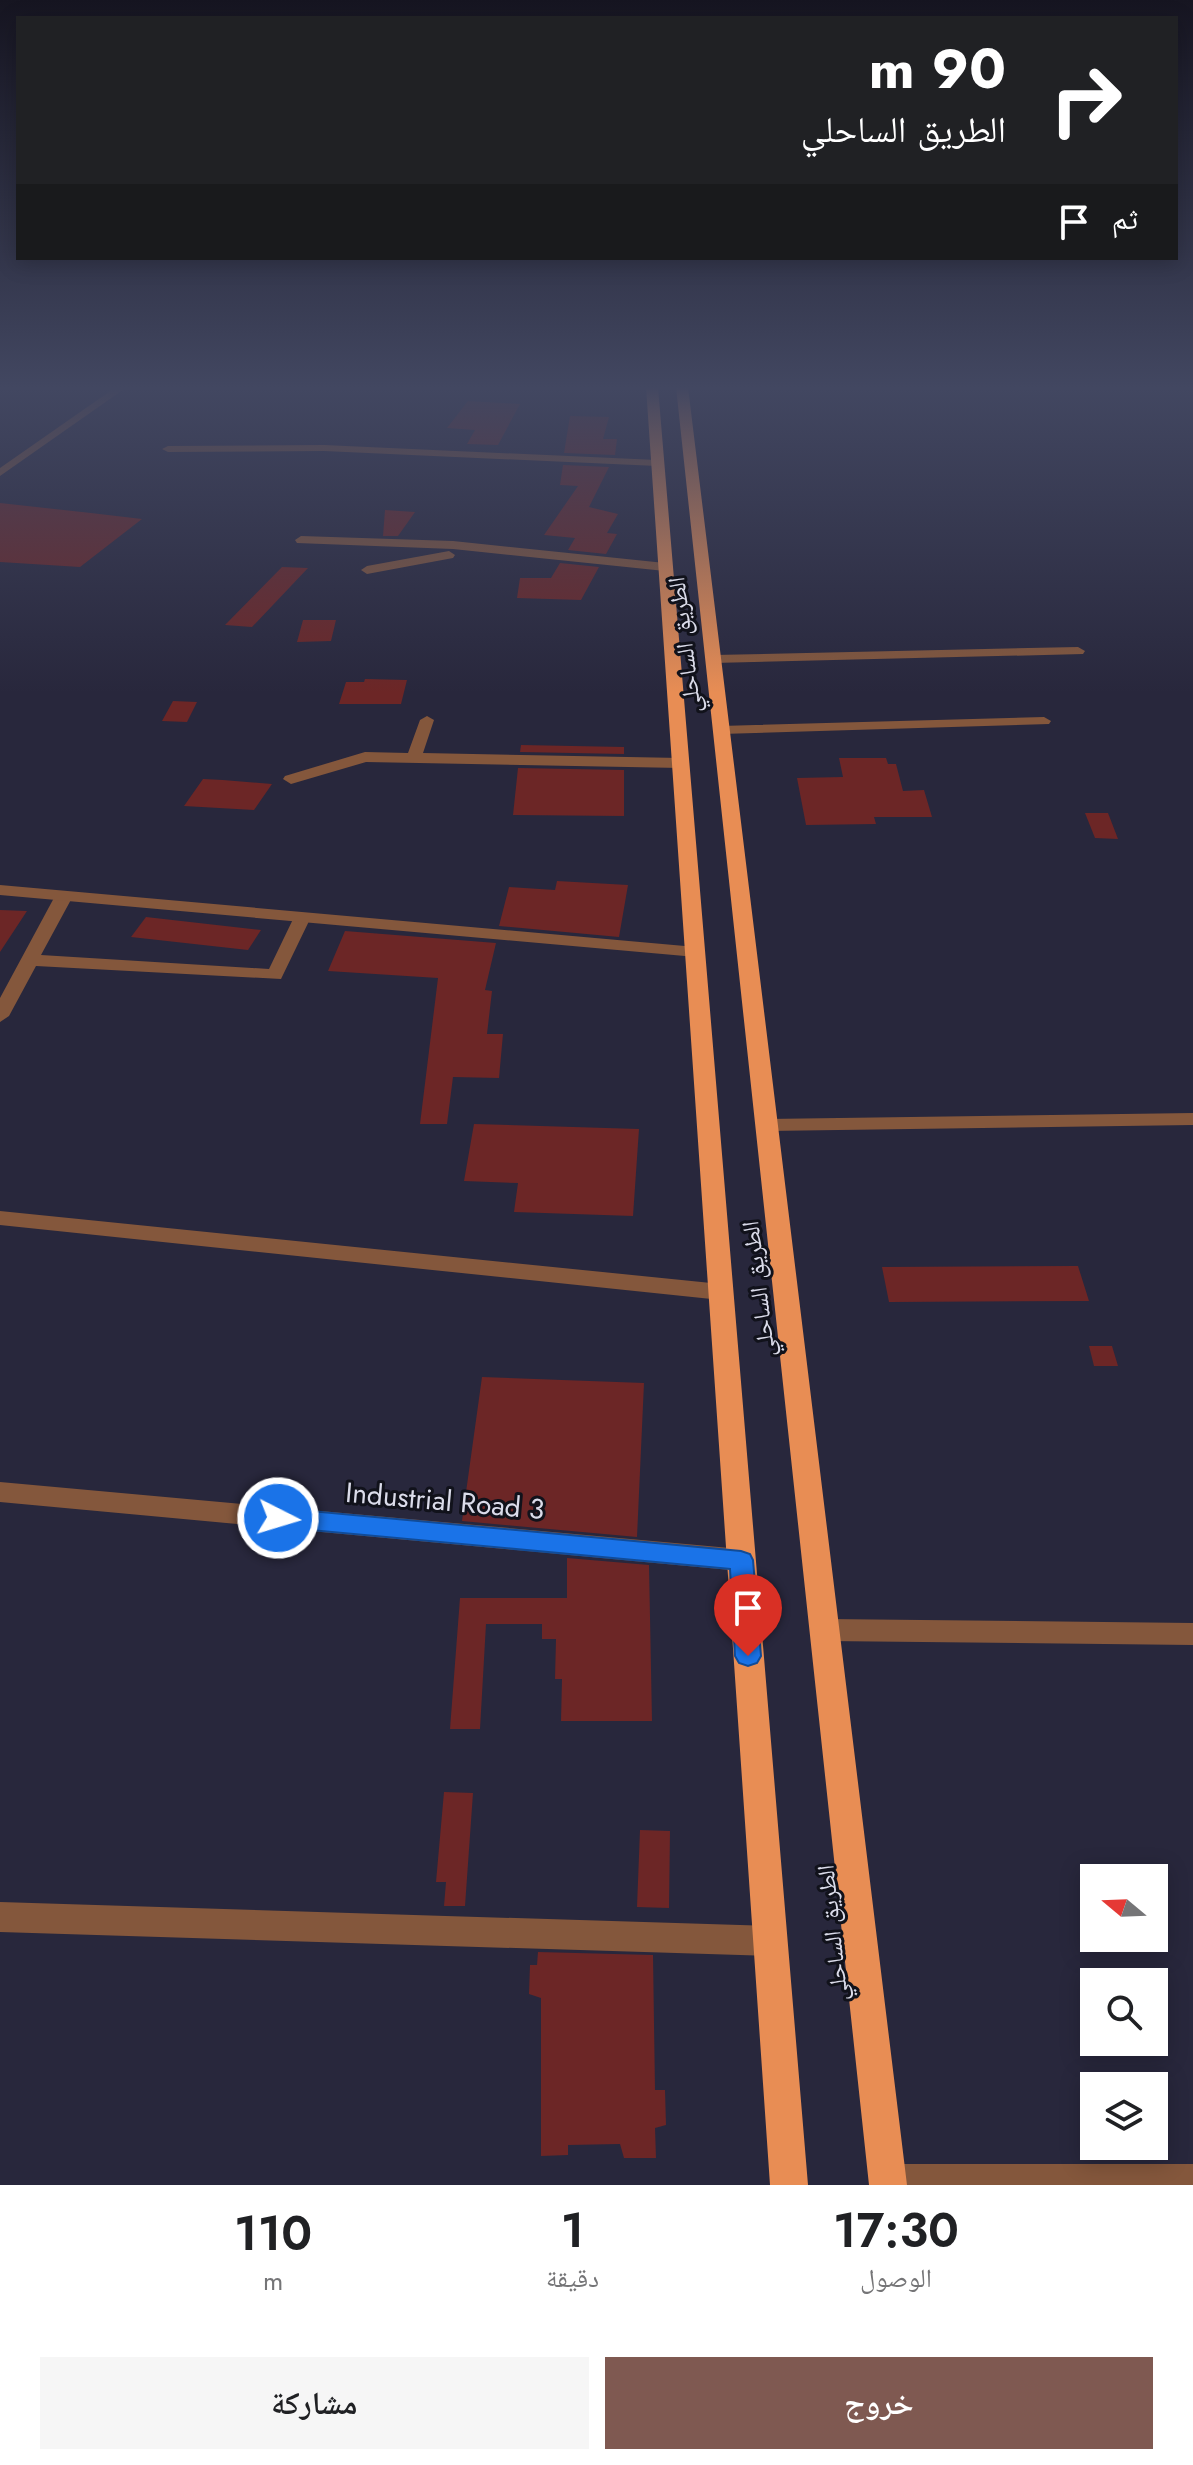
<!DOCTYPE html>
<html lang="ar">
<head>
<meta charset="utf-8">
<style>
  :root { --surface:#fff; --page:#f6f6f6; --text:#202124; --muted:#757577; --accent:#7f5951 }
  body { margin:0; font-family:Jost,"Noto Naskh Arabic",sans-serif; background:var(--page); color:var(--text); direction:rtl; height:100vh; display:flex; flex-direction:column; font-size:30px; white-space:nowrap }
  * { box-sizing:border-box; margin:0 }
  p { font-size:26px; color:var(--muted) }
  .icon { flex:none; width:44px; height:44px; fill:none; stroke:currentColor; stroke-width:2; stroke-linecap:round; stroke-linejoin:round }
  .map { position:relative; height:2185px; overflow:hidden; direction:ltr }
  .sheet { display:flex; flex-direction:column; background:var(--surface); flex:1 }
  .sheet>* { flex:none }
  .hud { position:absolute; left:16px; top:16px; width:1162px; height:244px; border-radius:0px; box-shadow:0 4px 20px #0003; direction:rtl; background:#202124; color:#fff; overflow:hidden }
  .needle { width:52px; rotate:289deg }
  .tools { position:absolute; left:1080px; top:1864px; display:grid; gap:16px }
  .tools a { display:grid; place-items:center; width:88px; height:88px; border-radius:0px; background:var(--surface); box-shadow:0 4px 20px #0003; font-size:40px }
  .pin { position:absolute; display:grid; place-items:center; width:68px; height:68px; color:#fff; margin:-82px -34px; border-radius:50% 50% 50% 0; rotate:-45deg; box-shadow:0 0 8px #0007 }
  .pin .icon { rotate:45deg }
  .me { position:absolute; width:88px; margin:-44px; rotate:95deg; stroke-linejoin:round; filter:drop-shadow(0 0 6px #0008) }
  .turn { display:flex; align-items:center; gap:28px; height:168px; padding:0 40px; font-size:36px }
  .turn .icon { width:104px; height:104px; stroke-width:2.5 }
  .turn b { display:block; font-size:56px; line-height:68px }
  .then { display:flex; align-items:center; height:76px; padding:0 40px; background:#0003; gap:16px; font-size:30px }
  .eta { display:flex; justify-content:space-evenly; align-items:center; height:136px; text-align:center }
  .eta b { font-size:48px; font-weight:600; line-height:56px }
  .action { display:flex; gap:16px; margin-top:auto; padding:16px 40px }
  .action a { flex:1; height:92px; border-radius:0px; background:var(--accent); color:#fff; font-size:32px; font-weight:600; line-height:92px; text-align:center }
  .action a+a { background:var(--page); color:var(--text) }
  .map>svg:first-child { display:block }
  .building { fill:#6c2626 }
  .lines { fill:none; stroke-linecap:round; stroke-linejoin:round }
  .minor { fill:#84573c; fill-rule:evenodd }
  .tertiary { fill:#84573c; fill-rule:evenodd }
  .trunk { fill:#e88d54; fill-rule:evenodd }
  .route { fill:#1a73e8; stroke:#114b97; stroke-width:2 }
  .labels { text-anchor:middle; dominant-baseline:central; stroke-width:6; stroke-linejoin:round; paint-order:stroke }
  .street-label { font-size:24px; fill:#dbdcea; stroke:#11121b }
  .near-street-label { font-size:28px; fill:#dbdcea; stroke:#11121b }
</style>
</head>
<body>
<div class="map">
<svg width="1193" height="2185" viewBox="0 0 1193 2185">
  <rect width="100%" height="100%" fill="#28273c"/>
  <path class="building" d="M468 401 520 404 498 445 467 444 475 430 447 428Z
    M570 416 609 417 603 439H617L615 455 564 453Z
    M563 465 609 467 589 507 618 514 607 533 617 534 606 554 568 550 575 538 544 535 578 486 560 485Z
    M0 503 91 513 142 519 80 567 0 562Z
    M385 510 415 512 398 536H383Z
    M560 563 599 567 581 600 517 598 520 578H551Z
    M282 567 308 568 252 627 225 625Z
    M303 620H336L331 641 297 642Z
    M365 679 407 680 401 704H339L346 682H364Z
    M173 701 197 702 187 722 162 721Z
    M521 745 624 747V754L520 752Z
    M839 758H886L888 764H896L903 791 924 790 932 817H874L876 824 806 825 797 778 843 777Z
    M518 768 624 770V816L513 815Z
    M203 779 223 780 272 784 254 810 184 806Z
    M1085 813H1108L1118 839 1095 838Z
    M557 881 628 885 619 937 499 926 509 887 555 890Z
    M0 910 27 911 0 952Z
    M146 917 261 930 248 950 131 937Z
    M345 931 496 943 485 990 492 991 487 1034H503L499 1078 453 1077 447 1124H420L438 978 328 971Z
    M474 1124 639 1129 633 1216 514 1212 518 1183 464 1181Z
    M1078 1266 1089 1301 889 1302 882 1267Z
    M1089 1346H1112L1118 1366H1094Z
    M482 1377 644 1383 637 1537 462 1521Z
    M567 1558 649 1565 652 1721H561L562 1679H555L556 1639H542V1624H486L480 1729H450L460 1598H567Z
    M444 1792 473 1793 465 1906H444L446 1882H436Z
    M640 1830 670 1831 669 1908 637 1907Z
    M538 1952 653 1955 655 2090H665L666 2125 655 2128 656 2158H624L620 2144 568 2145V2155L541 2156V1998L529 1994 530 1965H537Z"/>
  <g class="lines">
    <path class="minor" d="M116 387H127L0 476V468Z
      M324 445 657 460 663 463 657 466 324 451 168 452 162 449 168 446Z
      M301 536 453 541 665 563 671 567 665 571 453 549 297 543 295 540Z
      M449 551 455 555 453 558 367 574 361 570 367 566Z
      M1078 647 1085 651 1083 654 713 663 706 659 713 655Z
      M427 716 434 720 423 753 681 758 689 763 681 768 366 762 291 784 283 779 285 776 365 752 408 753 420 720Z
      M1044 717 1051 721 1049 724 721 734 714 730 721 726Z
      M64 891 73 896 41 955 269 969 296 913H308L311 917 281 979 36 966 9 1016 0 1022V998L55 896Z
      M1193 1113V1125L767 1131 757 1125 767 1119Z
      M0 1211 721 1284 729 1286 732 1292 729 1298 721 1300 0 1225Z
      M0 1482 741 1549 750 1553 754 1560 750 1567 741 1571 0 1502Z
      M826 1619 1193 1623V1645L826 1641 816 1638 812 1630 816 1622Z
      M0 1902 769 1926 780 1930 785 1941 780 1952 769 1956 0 1932Z
      M888 2164H1193V2185H872L876 2170Z"/>
    <path class="tertiary" d="M0 885 696 947 705 952 696 957 0 895Z"/>
    <path class="trunk" d="M646 387H658L808 2185H770Z
      M676 387H688L907 2185H869Z"/>
  </g>
  <linearGradient id="sky" x2="0" y2="1"><stop stop-color="#161521"/><stop offset="0.56" stop-color="#424761"/><stop offset="1" stop-color="#424761" stop-opacity="0"/></linearGradient>
  <rect width="1193" height="693" fill="url(#sky)"/>
  <path class="route" d="M278 1508 741 1551 750 1554 753 1560 761 1656 757 1663 748 1666 739 1663 735 1656 730 1569 278 1527 269 1524 266 1518 269 1511Z"/>
  <g class="labels">
    <g class="street-label">
      <text transform="translate(684 645) rotate(-97)">الطريق الساحلي</text>
      <text transform="translate(758 1289) rotate(-97)">الطريق الساحلي</text>
      <text transform="translate(832 1933) rotate(-96)">الطريق الساحلي</text>
    </g>
    <g class="near-street-label">
      <text transform="translate(445 1501) rotate(5)">Industrial Road 3</text>
    </g>
  </g>
</svg>
<div class="tools">
<a><svg class="needle" viewBox="-14 -14 28 28"><path d="M0-13l5 13h-10z" fill="#e53935"/><path d="M0 13l5-13h-10z" fill="#757577"/></svg></a>
<a><svg class="icon" aria-label="search" viewBox="0 0 24 24"><circle cx="10" cy="10" r="6"/><path d="M15 15l6 6"/></svg></a>
<a><svg class="icon" aria-label="layers" viewBox="0 0 24 24"><path d="M12 4l9 5-9 5-9-5zM3 14l9 5 9-5"/></svg></a>
</div>
<div class="pin" style="left:748px;top:1656px;background:#d93025"><svg class="icon" aria-label="arrive" viewBox="0 0 24 24"><path d="M6 21V4h12l-3 4 3 4H6"/></svg></div>
<svg class="me" style="left:278px;top:1518px" viewBox="-20 -20 40 40"><circle r="17" fill="#1a73e8" stroke="#fff" stroke-width="3"/><path d="M0-11L8 9 0 5-8 9z" fill="#fff"/></svg>
<div class="hud">
<div class="turn"><svg class="icon" aria-label="right" viewBox="0 0 24 24"><path d="M7 20v-9h11M14 6l5 5-5 5"/></svg><div><b>90 m</b>الطريق الساحلي</div></div>
<div class="then">ثم<svg class="icon" aria-label="arrive" viewBox="0 0 24 24"><path d="M6 21V4h12l-3 4 3 4H6"/></svg></div>
</div>
</div>
<section class="sheet">
<div class="eta">
<div><b>17:30</b><p>الوصول</p></div>
<div><b>1</b><p>دقيقة</p></div>
<div><b>110</b><p>m</p></div>
</div>
<div class="action"><a>خروج</a><a>مشاركة</a></div>
</section>
</body>
</html>
